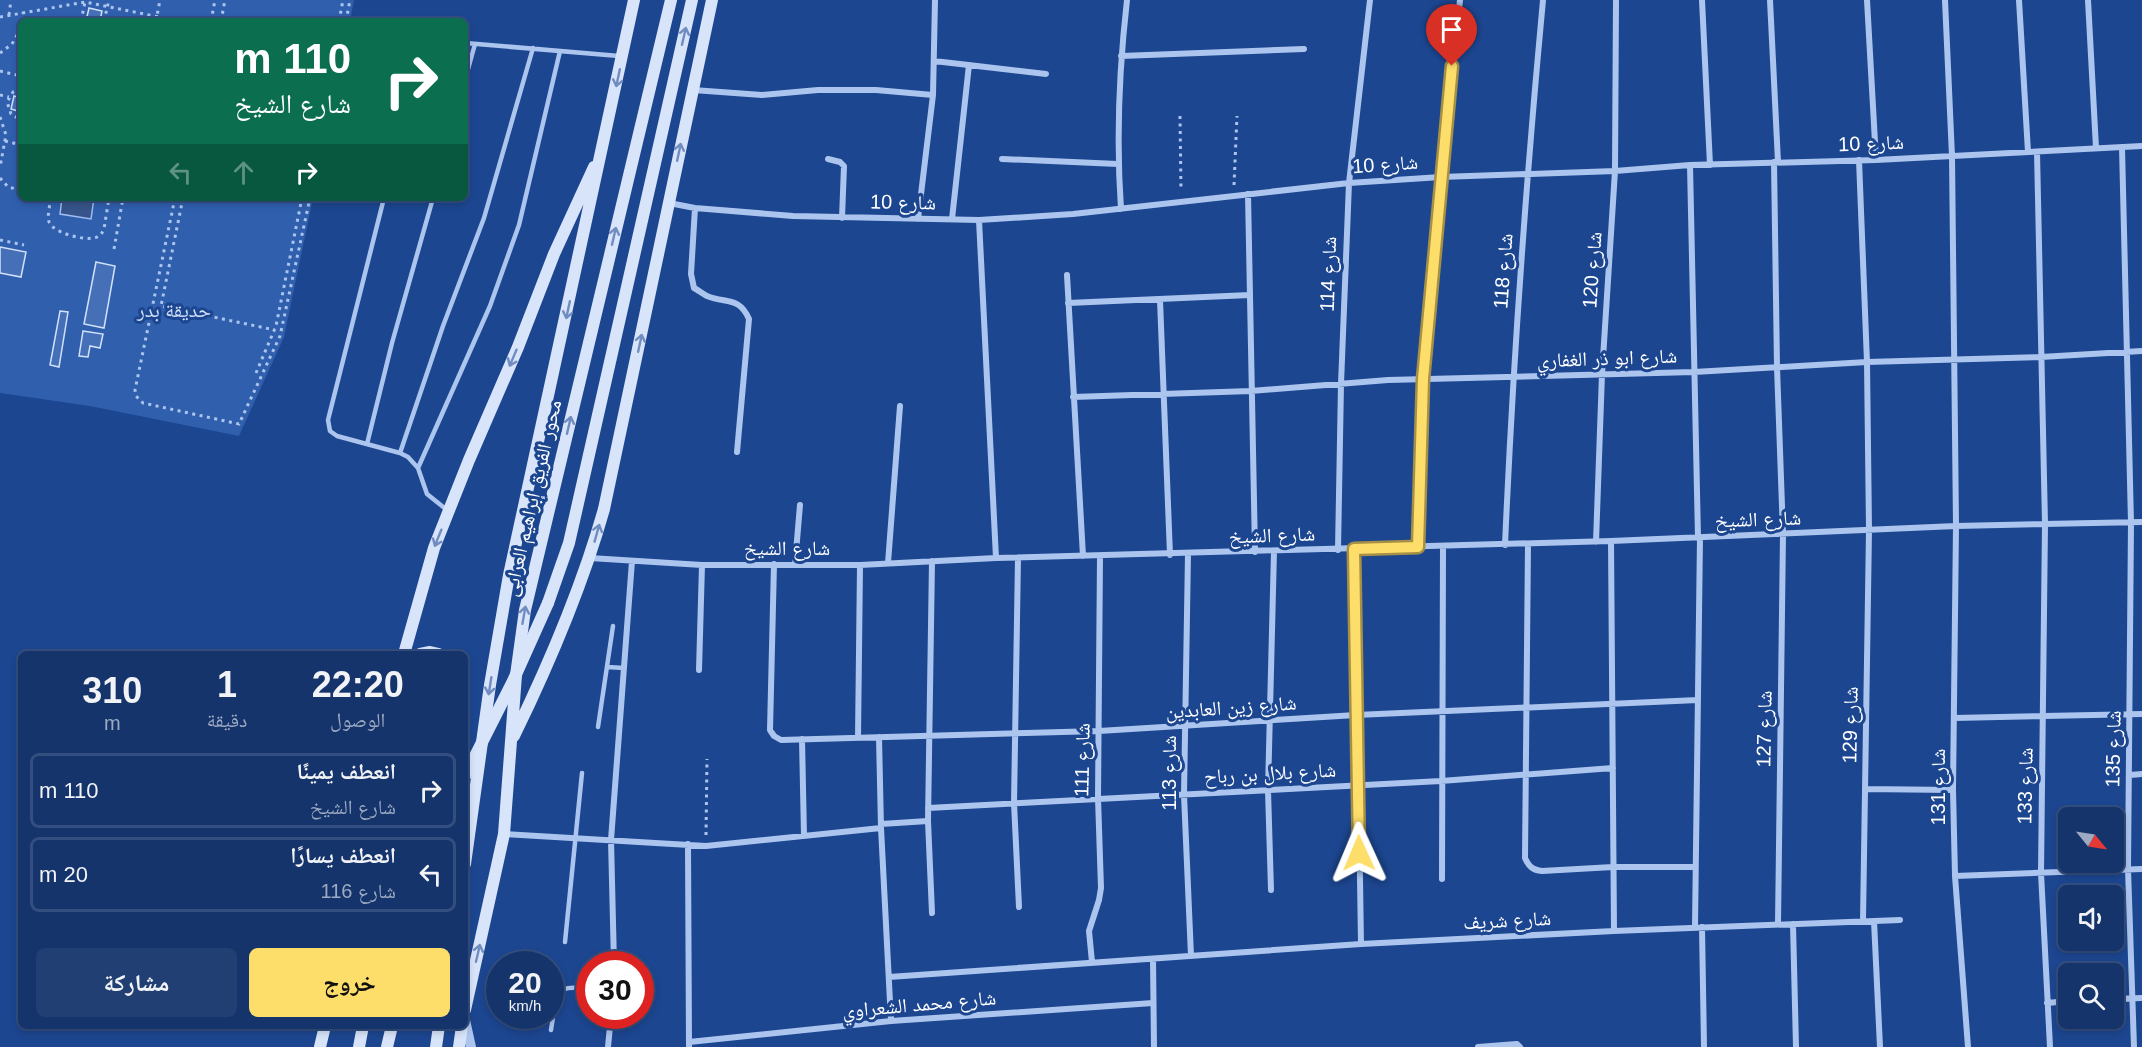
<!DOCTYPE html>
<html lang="ar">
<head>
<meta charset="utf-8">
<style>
  :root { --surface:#15346c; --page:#223f74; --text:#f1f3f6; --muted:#9daac2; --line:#344f7f; --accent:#fede6a }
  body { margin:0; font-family:Arial,"Noto Naskh Arabic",sans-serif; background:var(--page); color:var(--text); direction:rtl; height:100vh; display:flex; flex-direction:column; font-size:22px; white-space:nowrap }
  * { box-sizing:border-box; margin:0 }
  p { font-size:20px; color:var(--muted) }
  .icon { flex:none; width:33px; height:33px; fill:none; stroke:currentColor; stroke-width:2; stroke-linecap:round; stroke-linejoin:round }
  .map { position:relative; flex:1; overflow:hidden; direction:ltr }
  .side { position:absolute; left:18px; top:651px; width:450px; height:378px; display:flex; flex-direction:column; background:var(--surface); border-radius:9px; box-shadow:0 3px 9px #0003,0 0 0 2px var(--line); direction:rtl }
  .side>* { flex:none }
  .guide { position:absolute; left:18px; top:18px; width:450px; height:183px; border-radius:9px; box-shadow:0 3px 9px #0003,0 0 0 2px var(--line); direction:rtl; background:#0b6e4f; color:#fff; overflow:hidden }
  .needle { width:39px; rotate:120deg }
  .buttons { position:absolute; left:2058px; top:807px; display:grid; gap:12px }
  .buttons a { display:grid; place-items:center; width:66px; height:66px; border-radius:9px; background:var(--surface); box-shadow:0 3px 9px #0003,0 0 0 2px var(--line); font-size:30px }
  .speed { position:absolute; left:486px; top:951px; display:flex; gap:12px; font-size:30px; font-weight:700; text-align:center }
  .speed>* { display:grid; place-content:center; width:78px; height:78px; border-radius:50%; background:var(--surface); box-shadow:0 3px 9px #0003,0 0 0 2px var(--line); line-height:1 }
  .speed small { font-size:15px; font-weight:400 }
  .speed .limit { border:9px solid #d22; background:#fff; color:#111 }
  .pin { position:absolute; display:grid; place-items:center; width:51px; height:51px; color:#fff; margin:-62px -26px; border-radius:50% 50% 50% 0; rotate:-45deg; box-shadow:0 0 6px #0007 }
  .pin .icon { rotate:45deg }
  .me { position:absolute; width:66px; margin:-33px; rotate:359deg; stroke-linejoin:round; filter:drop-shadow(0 0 4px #0008) }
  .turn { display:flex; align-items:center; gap:21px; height:126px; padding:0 18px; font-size:27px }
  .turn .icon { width:78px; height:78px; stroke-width:2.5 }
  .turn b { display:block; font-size:42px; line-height:51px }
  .lanes { display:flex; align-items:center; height:57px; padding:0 18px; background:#0003; justify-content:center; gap:30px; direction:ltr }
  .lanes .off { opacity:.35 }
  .eta { display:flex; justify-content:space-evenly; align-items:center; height:102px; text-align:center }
  .eta b { font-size:36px; font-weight:800; line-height:42px }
  .primary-button { display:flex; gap:12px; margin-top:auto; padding:12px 18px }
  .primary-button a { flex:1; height:69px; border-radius:9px; background:var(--accent); color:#111; font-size:24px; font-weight:800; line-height:69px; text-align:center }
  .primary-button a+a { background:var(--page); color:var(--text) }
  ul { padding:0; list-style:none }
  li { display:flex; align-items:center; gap:18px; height:75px; margin:0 12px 9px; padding:0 6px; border:3px solid var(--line); border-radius:9px }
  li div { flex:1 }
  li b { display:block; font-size:22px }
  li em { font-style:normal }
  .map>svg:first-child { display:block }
  .green { fill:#305fae }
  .water { fill:#37558c; stroke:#9fbef0; stroke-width:1.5 }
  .building { fill:#4570b8; stroke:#d2e1fa; stroke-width:1.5 }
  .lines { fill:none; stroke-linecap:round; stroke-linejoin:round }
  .path { stroke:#acc5ee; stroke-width:3; stroke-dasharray:3 4.5; stroke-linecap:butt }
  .service { stroke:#acc5ee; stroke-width:4.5 }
  .minor { stroke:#acc5ee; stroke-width:6 }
  .tertiary { stroke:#acc5ee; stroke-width:10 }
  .secondary { stroke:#d8e4fa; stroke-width:12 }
  .secondary-bridge { stroke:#d8e4fa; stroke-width:12 }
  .oneway { stroke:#718dc0 }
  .route-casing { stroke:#a59045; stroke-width:15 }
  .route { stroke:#fede6a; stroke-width:10 }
  .labels { text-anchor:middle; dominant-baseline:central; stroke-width:6; stroke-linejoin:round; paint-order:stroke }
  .street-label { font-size:20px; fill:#fff; stroke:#1c4690 }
  .park-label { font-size:20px; fill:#d2e1fa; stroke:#1c4690 }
</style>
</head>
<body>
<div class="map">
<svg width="2142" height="1047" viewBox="0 0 2142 1047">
  <rect width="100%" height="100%" fill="#1c4690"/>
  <path class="green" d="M0 0H354L350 21H21V198H313L284 337 239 436 90 406 0 393Z"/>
  <path class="water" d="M62 198H94L91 219 60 214Z"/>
  <path class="building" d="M89 8 102 11 100 21H86Z
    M14 96 21 98V112L11 109Z
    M0 247 26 252 21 277 0 273Z
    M96 262 115 266 104 328 84 324Z
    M60 311 68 312 59 367 50 365Z
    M83 331 103 334 100 348 90 346 88 357 79 356Z"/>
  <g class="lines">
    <path class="path" d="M9 15 11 0
      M0 17 85 2 179 21
      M23 21V12
      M81 21 85 2
      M104 21 109 0
      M156 21 160 0
      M211 21 215 0
      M221 21 225 0
      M339 21 343 0
      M346 21 350 0
      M0 53 12 44 21 28
      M0 71 21 76
      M21 89 13 92 7 102 11 114 21 120
      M0 95 9 97
      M1180 116 1181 191
      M0 117 6 135 0 167
      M5 141 21 145
      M0 178 8 187 21 190
      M1234 185 1237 116
      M51 198C50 205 47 215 49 222 53 233 87 242 97 237 101 235 102 233 104 229L109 198
      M175 198 135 390 136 396 143 403 239 424 280 336 310 198
      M183 198 161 306 275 330
      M0 240 24 245
      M114 249 123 198
      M256 373 276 326 302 198
      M706 835 707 759"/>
    <path class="service" d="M465 43 619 56
      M465 80 475 44
      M384 198 328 420 330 431 337 436 400 453 408 457 418 468 427 494 447 510
      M367 444 392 343 433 198
      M400 453 443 326 484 218 533 48
      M418 468 490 306 519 225 560 51
      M607 667 624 668
      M598 727 613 626
      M565 942 582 773
      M551 1030 556 997C563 984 577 988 590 989"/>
    <path class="minor" d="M1702 0 1710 165
      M1770 0 1778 162
      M1867 0 1876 160
      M1945 0 1952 156 1956 526 1953 790 1955 876 1968 1047
      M2019 0 2028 152
      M2088 0 2096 148
      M1121 56 1304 49
      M934 61 1046 74
      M693 90 762 95 818 90H876L933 95
      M2122 147 2131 523 2128 869 2134 1047
      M2037 152 2045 524 2041 873 2050 1047
      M828 159 840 162 844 166 842 218
      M1002 159 1118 164
      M1859 160 1867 362 1869 530 1863 921
      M1774 162 1777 367 1783 534 1778 924
      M1690 165 1698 538
      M1248 194 1255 552
      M669 203 695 208 793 216 979 220 1073 214 1349 183 1441 177 1615 171 1690 165 1876 160 2142 146
      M695 208 691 274 694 288C698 290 703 294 707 296 726 304 739 296 749 319L737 452
      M1121 209C1116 138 1119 70 1127 0
      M918 219 933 95 935 0
      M952 219 969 65
      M979 220 996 558
      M1067 275 1083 556
      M1160 300 1170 555
      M1068 303 1250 295
      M1073 397 1251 391 1388 380 1694 372 1867 362 2041 357 2142 351
      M1611 541 1614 931
      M1596 542 1602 374 1615 171 1616 0
      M1528 544 1525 858C1529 867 1533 870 1542 871L1613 867H1695
      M1505 545C1513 363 1526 181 1543 0
      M1418 547 1423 379 1441 177 1460 0
      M1355 549 1361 944
      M1338 550 1341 384 1349 183 1370 0
      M1188 554 1184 795 1191 956
      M590 558 702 565H860L996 558 1611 541 1956 526 2142 522
      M1018 558 1014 803 1019 907
      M932 561 928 821 932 913
      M888 563 900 406
      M774 564 770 730 774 736 781 740 1099 731 1356 715 1698 700
      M795 564 800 505
      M699 670 702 565
      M1954 718 2142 714
      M879 737 881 828 891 1021
      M858 738 860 565
      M802 739 804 836
      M2130 775 2142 774
      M1865 789 1953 790
      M928 808 1441 781 1613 768
      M881 824 928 821
      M504 834 706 846 881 828
      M688 844 689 1047
      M1955 876 2142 869
      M1442 879 1443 547
      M1271 890 1268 790 1274 551
      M1874 921 1880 1047
      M1793 924 1796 1047
      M1695 927 1700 537
      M1702 927 1704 1047
      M1153 959 1154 1047
      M1092 962 1089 931 1099 900 1101 888 1098 798 1100 556
      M614 964 611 840 632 561
      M889 977 1361 944 1614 931 1900 920
      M2114 999 2142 998
      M2047 1003 2068 1001
      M689 1042 891 1021 1153 1003
      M608 1047 611 1016
      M1478 1047 1517 1044 1520 1047"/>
    <path class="tertiary" d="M465 1020 471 1047"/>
    <path class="secondary" d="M548 603 569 543 692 0
      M404 654 434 548 469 460 518 347 554 254 594 167
      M420 654 430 652 439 654
      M514 736C550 662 582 587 604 509L712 0
      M465 864 490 685 509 575 634 0
      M465 1010 504 834 516 675 525 610 671 0
      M320 1047 325 1026
      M359 1047 363 1026
      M387 1047 392 1026
      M436 1047 439 1026
      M459 1047 462 1026"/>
    <path class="secondary-bridge" d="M465 776 513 681 548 603"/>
  </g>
  <defs><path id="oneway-shaft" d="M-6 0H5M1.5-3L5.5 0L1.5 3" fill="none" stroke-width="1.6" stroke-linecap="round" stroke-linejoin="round" transform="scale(1.5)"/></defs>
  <g class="oneway">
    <use href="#oneway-shaft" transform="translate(684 36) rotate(-77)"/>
    <use href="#oneway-shaft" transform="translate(618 78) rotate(102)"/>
    <use href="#oneway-shaft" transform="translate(679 152) rotate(-78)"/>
    <use href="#oneway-shaft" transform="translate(614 236) rotate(-77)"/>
    <use href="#oneway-shaft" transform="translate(568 310) rotate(102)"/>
    <use href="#oneway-shaft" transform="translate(640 343) rotate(-78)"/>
    <use href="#oneway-shaft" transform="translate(513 358) rotate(113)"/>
    <use href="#oneway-shaft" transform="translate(569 425) rotate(-77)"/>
    <use href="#oneway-shaft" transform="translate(597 533) rotate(-74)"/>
    <use href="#oneway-shaft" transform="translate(438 538) rotate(112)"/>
    <use href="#oneway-shaft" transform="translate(524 615) rotate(-80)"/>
    <use href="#oneway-shaft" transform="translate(490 686) rotate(99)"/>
    <use href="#oneway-shaft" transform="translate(478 953) rotate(-77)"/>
  </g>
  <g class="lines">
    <defs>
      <path id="route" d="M1359 853 1354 549 1418 547 1423 379 1452 66"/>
    </defs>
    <use href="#route" class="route-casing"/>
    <use href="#route" class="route"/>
  </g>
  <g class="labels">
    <g class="street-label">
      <text transform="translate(1871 143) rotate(-2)">شارع 10</text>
      <text transform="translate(1385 164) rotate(-4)">شارع 10</text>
      <text transform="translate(903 202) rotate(1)">شارع 10</text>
      <text transform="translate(1592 270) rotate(-86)">شارع 120</text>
      <text transform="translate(1503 271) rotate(-86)">شارع 118</text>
      <text transform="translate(1328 274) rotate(-88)">شارع 114</text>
      <text transform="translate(1607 358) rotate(-2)">شارع ابو ذر الغفاري</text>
      <text transform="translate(532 498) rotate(-77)">محور الفريق إبراهيم العرابى</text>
      <text transform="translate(1758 519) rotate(-2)">شارع الشيخ</text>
      <text transform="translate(1272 535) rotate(-2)">شارع الشيخ</text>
      <text x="787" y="548">شارع الشيخ</text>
      <text transform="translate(1231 707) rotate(-4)">شارع زين العابدين</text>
      <text transform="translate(1850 725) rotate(-89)">شارع 129</text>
      <text transform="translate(1764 729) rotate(-89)">شارع 127</text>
      <text transform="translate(2113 749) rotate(-89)">شارع 135</text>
      <text transform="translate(1082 760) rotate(-89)">شارع 111</text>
      <text transform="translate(1169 773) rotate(-90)">شارع 113</text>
      <text transform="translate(1270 773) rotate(-3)">شارع بلال بن رباح</text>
      <text transform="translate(2025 786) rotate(-89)">شارع 133</text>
      <text transform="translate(1938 787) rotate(-90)">شارع 131</text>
      <text transform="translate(1507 920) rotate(-3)">شارع شريف</text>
      <text transform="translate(919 1004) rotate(-5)">شارع محمد الشعراوي</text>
    </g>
    <g class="park-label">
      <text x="174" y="310">حديقة بدر</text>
    </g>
  </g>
</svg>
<div class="buttons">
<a><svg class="needle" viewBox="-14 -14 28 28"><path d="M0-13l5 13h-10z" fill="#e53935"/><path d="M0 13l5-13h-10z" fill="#9daac2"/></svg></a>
<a><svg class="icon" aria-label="sound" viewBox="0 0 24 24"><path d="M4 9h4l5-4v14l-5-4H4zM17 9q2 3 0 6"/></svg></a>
<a><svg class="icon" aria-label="search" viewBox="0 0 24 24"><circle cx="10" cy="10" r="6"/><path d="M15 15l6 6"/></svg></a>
</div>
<div class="speed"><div>20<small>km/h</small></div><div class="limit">30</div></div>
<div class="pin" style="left:1452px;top:66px;background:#d93025"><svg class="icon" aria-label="arrive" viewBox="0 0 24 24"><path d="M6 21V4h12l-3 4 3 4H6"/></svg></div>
<svg class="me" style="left:1359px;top:853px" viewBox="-20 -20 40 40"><path d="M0-17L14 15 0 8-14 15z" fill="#fede6a" stroke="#fff" stroke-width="4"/></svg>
<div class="guide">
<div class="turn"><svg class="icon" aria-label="right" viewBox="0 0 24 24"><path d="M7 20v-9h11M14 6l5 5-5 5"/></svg><div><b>110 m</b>شارع الشيخ</div></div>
<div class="lanes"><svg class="icon off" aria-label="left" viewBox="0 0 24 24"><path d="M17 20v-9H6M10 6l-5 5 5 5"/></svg><svg class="icon off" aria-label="ahead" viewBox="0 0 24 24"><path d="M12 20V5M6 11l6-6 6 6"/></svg><svg class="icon" aria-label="right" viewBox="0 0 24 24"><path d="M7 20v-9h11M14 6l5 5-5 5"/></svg></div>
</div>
<section class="side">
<div class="eta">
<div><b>22:20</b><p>الوصول</p></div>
<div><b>1</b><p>دقيقة</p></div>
<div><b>310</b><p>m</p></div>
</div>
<ul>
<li><svg class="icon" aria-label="right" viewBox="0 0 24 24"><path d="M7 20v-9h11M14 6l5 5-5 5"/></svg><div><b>انعطف يمينًا</b><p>شارع الشيخ</p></div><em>110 m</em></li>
<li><svg class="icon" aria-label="left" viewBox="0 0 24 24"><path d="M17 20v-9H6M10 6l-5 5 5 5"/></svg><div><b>انعطف يسارًا</b><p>شارع 116</p></div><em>20 m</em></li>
</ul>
<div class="primary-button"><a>خروج</a><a>مشاركة</a></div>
</section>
</div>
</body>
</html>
